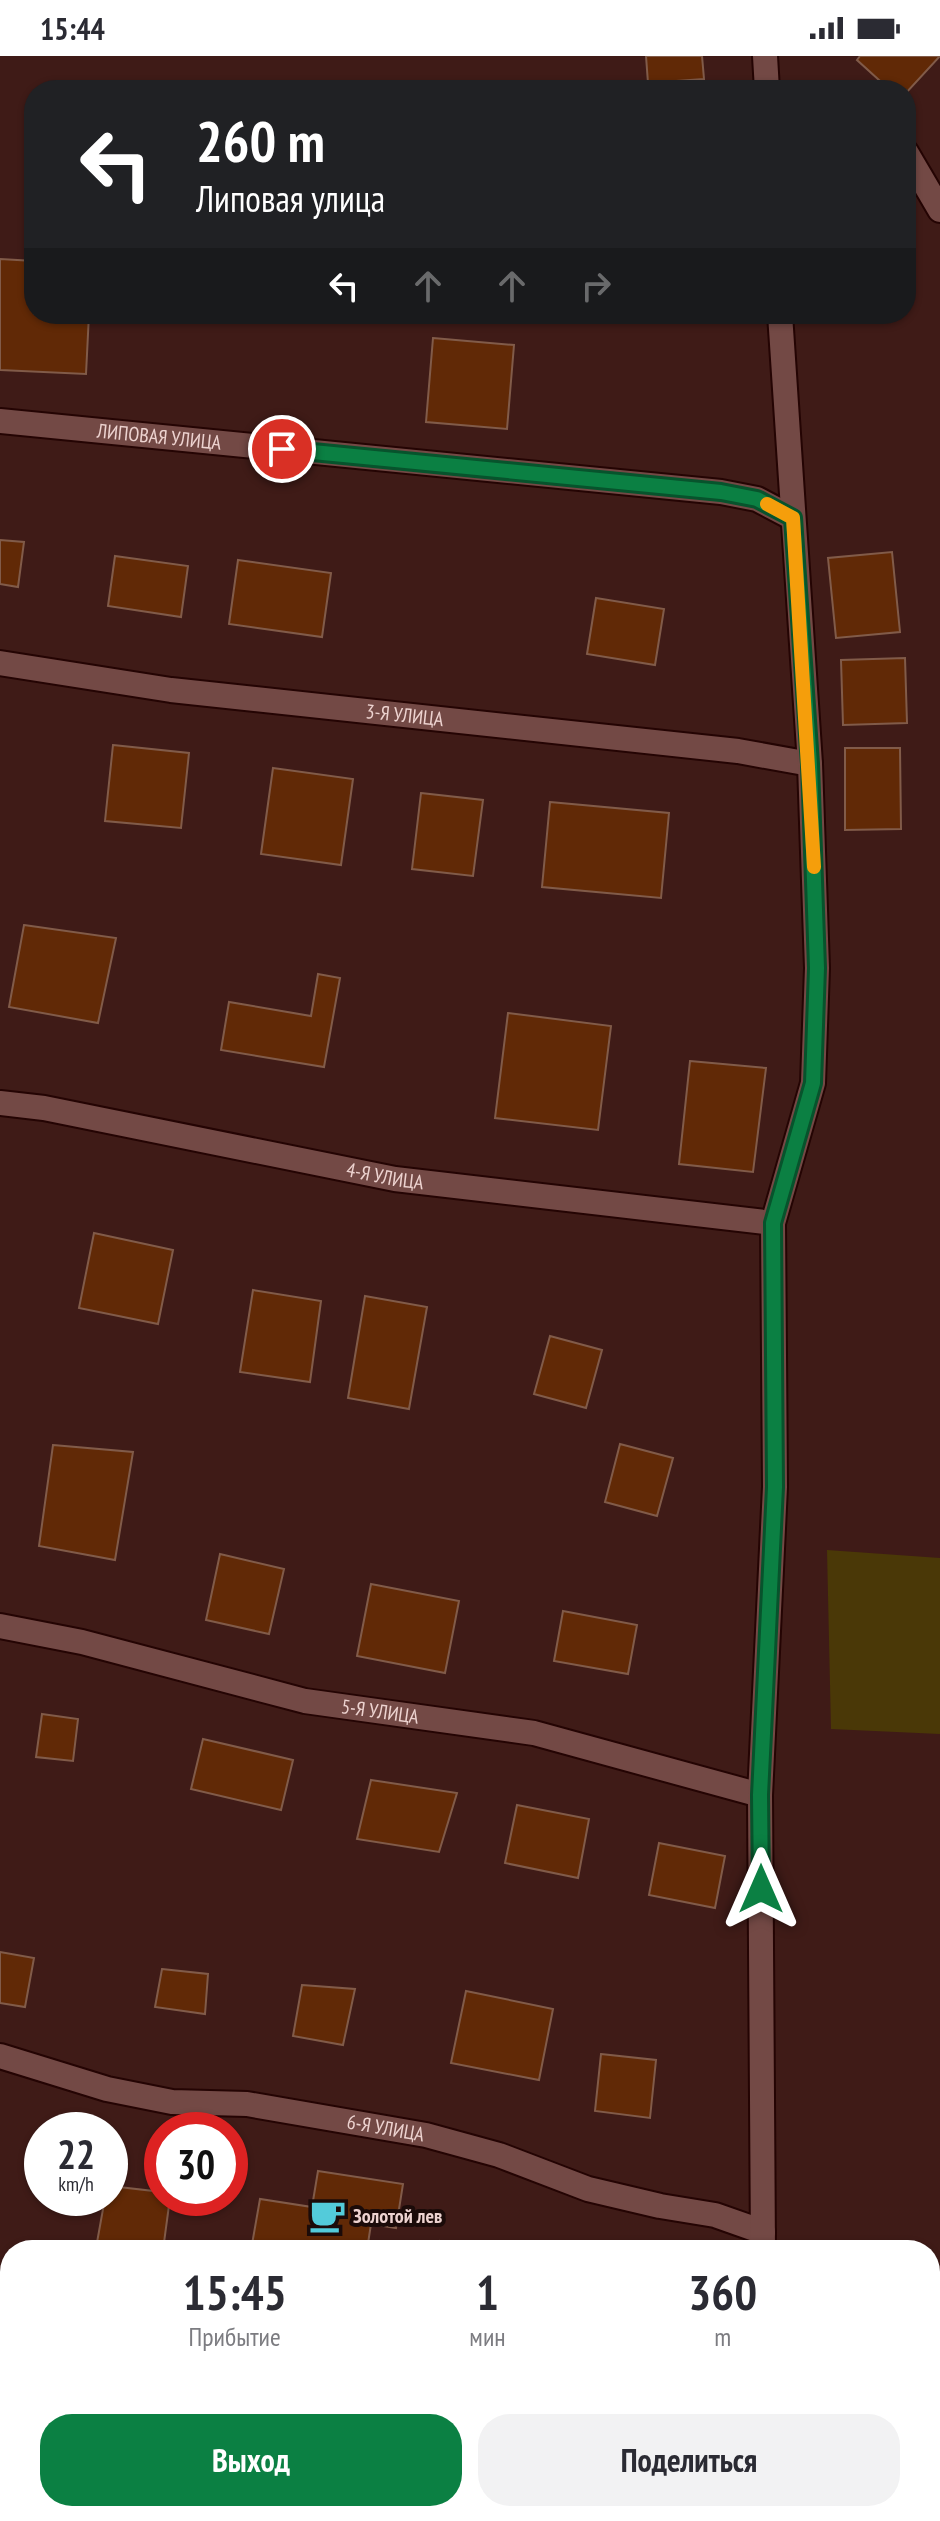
<!DOCTYPE html>
<html lang="ru">
<head>
<meta charset="utf-8">
<style>
  :root { --surface:#fff; --page:#f2f2f3; --text:#2b2b33; --muted:#7c7c81; --accent:#0b8043 }
  body { margin:0; font-family:"PT Sans Narrow",sans-serif; background:var(--page); color:var(--text); height:100vh; display:flex; flex-direction:column; font-size:30px; white-space:nowrap }
  * { box-sizing:border-box; margin:0 }
  p { font-size:26px; color:var(--muted) }
  .icon { flex:none; width:44px; height:44px; fill:none; stroke:currentColor; stroke-width:2; stroke-linecap:round; stroke-linejoin:round }
  .map { position:relative; flex:1; overflow:hidden }
  .side { position:absolute; left:0px; top:2184px; width:940px; height:282px; display:flex; flex-direction:column; background:var(--surface); border-radius:32px 32px 0 0; box-shadow:0 2px 6px #0004 }
  .side>* { flex:none }
  .top-card { position:absolute; left:24px; top:24px; width:892px; height:244px; border-radius:32px; box-shadow:0 2px 6px #0004; background:#202124; color:#fff; overflow:hidden }
  .speed { position:absolute; left:24px; top:2056px; display:flex; gap:16px; font-size:40px; font-weight:700; text-align:center }
  .speed>* { display:grid; place-content:center; width:104px; height:104px; border-radius:50%; background:var(--surface); box-shadow:0 2px 6px #0004; line-height:1 }
  .speed small { font-size:20px; font-weight:400 }
  .speed .limit { border:12px solid #d22; background:#fff; color:#111 }
  .pin { position:absolute; display:grid; place-items:center; width:68px; height:68px; color:#fff; margin:-34px; border:4px solid #fff; border-radius:50%; box-shadow:0 2px 8px #0007 }
  .me { position:absolute; width:88px; margin:-44px; rotate:0deg; stroke-linejoin:round; filter:drop-shadow(0 0 6px #0008) }
  .turn { display:flex; align-items:center; gap:28px; height:168px; padding:0 40px; font-size:36px }
  .turn .icon { width:104px; height:104px; stroke-width:2.5 }
  .turn b { display:block; font-size:56px; line-height:68px }
  .lanes { display:flex; align-items:center; height:76px; padding:0 40px; background:#0003; justify-content:center; gap:40px; direction:ltr }
  .lanes .off { opacity:.35 }
  .eta { display:flex; justify-content:space-evenly; align-items:center; height:136px; text-align:center }
  .eta b { font-size:48px; font-weight:700; line-height:56px }
  .button { display:flex; gap:16px; margin-top:auto; padding:16px 40px }
  .button a { flex:1; height:92px; border-radius:32px; background:var(--accent); color:#fff; font-size:32px; font-weight:700; line-height:92px; text-align:center }
  .button a+a { background:var(--page); color:var(--text) }
  .status { display:flex; justify-content:space-between; align-items:center; height:56px; padding:0 40px; background:var(--surface); direction:ltr }
  .status svg { height:22px; fill:currentColor }
  .map>svg:first-child { display:block }
  .green { fill:#4a3807 }
  .forest { fill:#775c12 }
  .building { fill:#612906; stroke:#815b49; stroke-width:2 }
  .lines { fill:none; stroke-linecap:round; stroke-linejoin:round }
  .street-casing { stroke:#240403; stroke-width:28 }
  .secondary-casing { stroke:#240403; stroke-width:28 }
  .street { stroke:#734945; stroke-width:24 }
  .secondary { stroke:#734945; stroke-width:24 }
  .route-casing { stroke:#07532c; stroke-width:20 }
  .route { stroke:#0b8043; stroke-width:14 }
  .slow { stroke:#f59e0b; stroke-width:14 }
  .labels { text-anchor:middle; dominant-baseline:central; stroke-width:8; stroke-linejoin:round; paint-order:stroke }
  .street-label { font-size:20px; fill:#edd3d0; stroke:#1b0b09 }
  .poi-label { font-size:20px; font-weight:bold; fill:#edd3d0; stroke:#1b0b09; text-anchor:start }
</style>
</head>
<body>
<div class="status"><b>15:44</b><svg viewBox="0 0 49 12"><path d="M0 12V9h3v3zM5 12V6h3v6zM10 12V3h3v9zM15 12V0h3v12zM26 1h20v11H26zM47 4h2v5h-2z"/></svg></div>
<div class="map">
<svg width="940" height="2465" viewBox="0 0 940 2465">
  <rect width="100%" height="100%" fill="#3f1b17"/>
  <path class="green" d="M827 1494 940 1502V1678L831 1673Z"/>
  <path class="forest" d="M0 2409 10 2411V2456H53L51 2460H0Z
    M176 2456H286L348 2465H177Z"/>
  <path class="building" d="M646 0H702L704 23 648 27Z
    M860 0H940L906 37V34H890L857 4Z
    M0 203 34 205V258H89L86 318 0 314Z
    M433 282 514 289 507 373 426 366Z
    M0 484 24 486 18 531 0 528Z
    M892 496 900 576 836 582 828 502Z
    M115 500 188 510 181 561 108 550Z
    M238 504 331 517 322 581 229 568Z
    M596 542 664 553 655 609 587 598Z
    M905 602 907 667 843 669 841 604Z
    M113 689 189 697 181 772 105 765Z
    M845 692H900L901 773 845 774Z
    M273 712 353 723 341 809 261 798Z
    M421 737 483 744 473 820 412 813Z
    M550 746 669 757 661 842 542 831Z
    M24 869 116 882 98 967 9 951Z
    M318 918 340 922 324 1011 221 994 229 946 311 960Z
    M508 957 611 970 598 1074 495 1062Z
    M690 1005 766 1012 753 1116 679 1108Z
    M94 1177 173 1194 158 1268 79 1252Z
    M253 1234 321 1245 310 1326 240 1316Z
    M365 1240 427 1251 409 1353 348 1342Z
    M550 1280 602 1294 586 1352 534 1338Z
    M620 1388 673 1402 657 1460 605 1446Z
    M53 1389 133 1396 115 1504 39 1490Z
    M220 1498 284 1513 269 1578 206 1564Z
    M371 1528 459 1545 445 1617 357 1600Z
    M563 1555 637 1569 628 1618 554 1605Z
    M42 1658 78 1663 73 1705 36 1701Z
    M203 1683 293 1704 281 1754 191 1733Z
    M371 1724 457 1737 439 1796 357 1783Z
    M517 1749 589 1763 578 1822 505 1807Z
    M659 1787 725 1800 715 1852 649 1839Z
    M0 1896 34 1902 25 1951 0 1947Z
    M162 1913 208 1918 205 1958 155 1951Z
    M302 1929 355 1933 343 1989 293 1980Z
    M466 1935 553 1953 539 2024 451 2007Z
    M601 1998 656 2004 650 2062 595 2055Z
    M318 2115 403 2128 396 2172 371 2168 367 2194H251L260 2143 312 2151Z
    M110 2130 162 2136V2142H170L163 2194 96 2192 105 2142H110Z
    M440 2185 484 2194H438Z"/>
  <g class="lines">
    <defs>
      <g id="street">
        <path d="M765 0 767 34"/>
        <path d="M906 96 940 154"/>
        <path id="s1" d="M0 365 721 436 757 443 793 462"/>
        <path id="s2" d="M0 607 171 634 738 695 810 708"/>
        <path id="s3" d="M0 1047 44 1052 395 1123 773 1167"/>
        <path id="s4" d="M0 1570 82 1586 305 1645 534 1677 760 1739"/>
        <path id="s5" d="M0 2000 107 2033 172 2046 247 2048 426 2079 499 2099 588 2133 660 2150 715 2159 763 2176"/>
        <path d="M763 2194 760 1739 775 1431 773 1167 813 1027 817 912 810 708 780 258"/>
        <path d="M104 2465 151 2462"/>
        <path d="M734 2465 736 2456"/>
      </g>
      <path id="secondary" d="M0 2359 10 2361
        M589 2456 643 2465"/>
    </defs>
    <use href="#street" class="street-casing"/>
    <use href="#secondary" class="secondary-casing"/>
    <use href="#street" class="street"/>
    <use href="#secondary" class="secondary"/>
  </g>
  <g class="lines">
    <defs>
      <path id="route" d="M282 393 721 436 757 443 793 462 810 708 817 912 813 1027 773 1167 775 1431 760 1739 761 1833"/>
    </defs>
    <use href="#route" class="route-casing"/>
    <use href="#route" class="route"/>
    <path class="slow" d="M767 448 793 462 814 811"/>
  </g>
  <defs>
    <symbol id="cafe-bare" viewBox="-9 -9 18 18"><path d="M-5.5-4.5H6V0H3Q3 3.5 0 3.5H-2.5Q-5.5 3.5-5.5 0ZM3-3.2v2h1.7v-2ZM-6 4.5H4V6H-6Z" fill="#53cbda" stroke="#1b0b09" stroke-width="2.5" paint-order="stroke"/></symbol>
  </defs>
  <g fill-rule="evenodd">
    <use href="#cafe-bare" x="302" y="2134" width="51" height="51"/>
  </g>
  <g class="labels">
    <g class="street-label">
      <text stroke="none"><textPath href="#s1" startOffset="160">ЛИПОВАЯ УЛИЦА</textPath></text>
      <text stroke="none"><textPath href="#s2" startOffset="408">3-Я УЛИЦА</textPath></text>
      <text stroke="none"><textPath href="#s3" startOffset="392">4-Я УЛИЦА</textPath></text>
      <text stroke="none"><textPath href="#s4" startOffset="390">5-Я УЛИЦА</textPath></text>
      <text stroke="none"><textPath href="#s5" startOffset="394">6-Я УЛИЦА</textPath></text>
    </g>
    <g class="poi-label">
      <text x="353" y="2160">Золотой лев</text>
    </g>
  </g>
</svg>
<div class="speed"><div>22<small>km/h</small></div><div class="limit">30</div></div>
<div class="pin" style="left:282px;top:393px;background:#d93025"><svg class="icon" aria-label="arrive" viewBox="0 0 24 24"><path d="M6 21V4h12l-3 4 3 4H6"/></svg></div>
<svg class="me" style="left:761px;top:1833px" viewBox="-20 -20 40 40"><path d="M0-17L14 15 0 8-14 15z" fill="#0b8043" stroke="#fff" stroke-width="4"/></svg>
<div class="top-card">
<div class="turn"><svg class="icon" aria-label="left" viewBox="0 0 24 24"><path d="M17 20v-9H6M10 6l-5 5 5 5"/></svg><div><b>260 m</b>Липовая улица</div></div>
<div class="lanes"><svg class="icon" aria-label="left" viewBox="0 0 24 24"><path d="M17 20v-9H6M10 6l-5 5 5 5"/></svg><svg class="icon off" aria-label="ahead" viewBox="0 0 24 24"><path d="M12 20V5M6 11l6-6 6 6"/></svg><svg class="icon off" aria-label="ahead" viewBox="0 0 24 24"><path d="M12 20V5M6 11l6-6 6 6"/></svg><svg class="icon off" aria-label="right" viewBox="0 0 24 24"><path d="M7 20v-9h11M14 6l5 5-5 5"/></svg></div>
</div>
<section class="side">
<div class="eta">
<div><b>15:45</b><p>Прибытие</p></div>
<div><b>1</b><p>мин</p></div>
<div><b>360</b><p>m</p></div>
</div>
<div class="button"><a>Выход</a><a>Поделиться</a></div>
</section>
</div>
</body>
</html>
